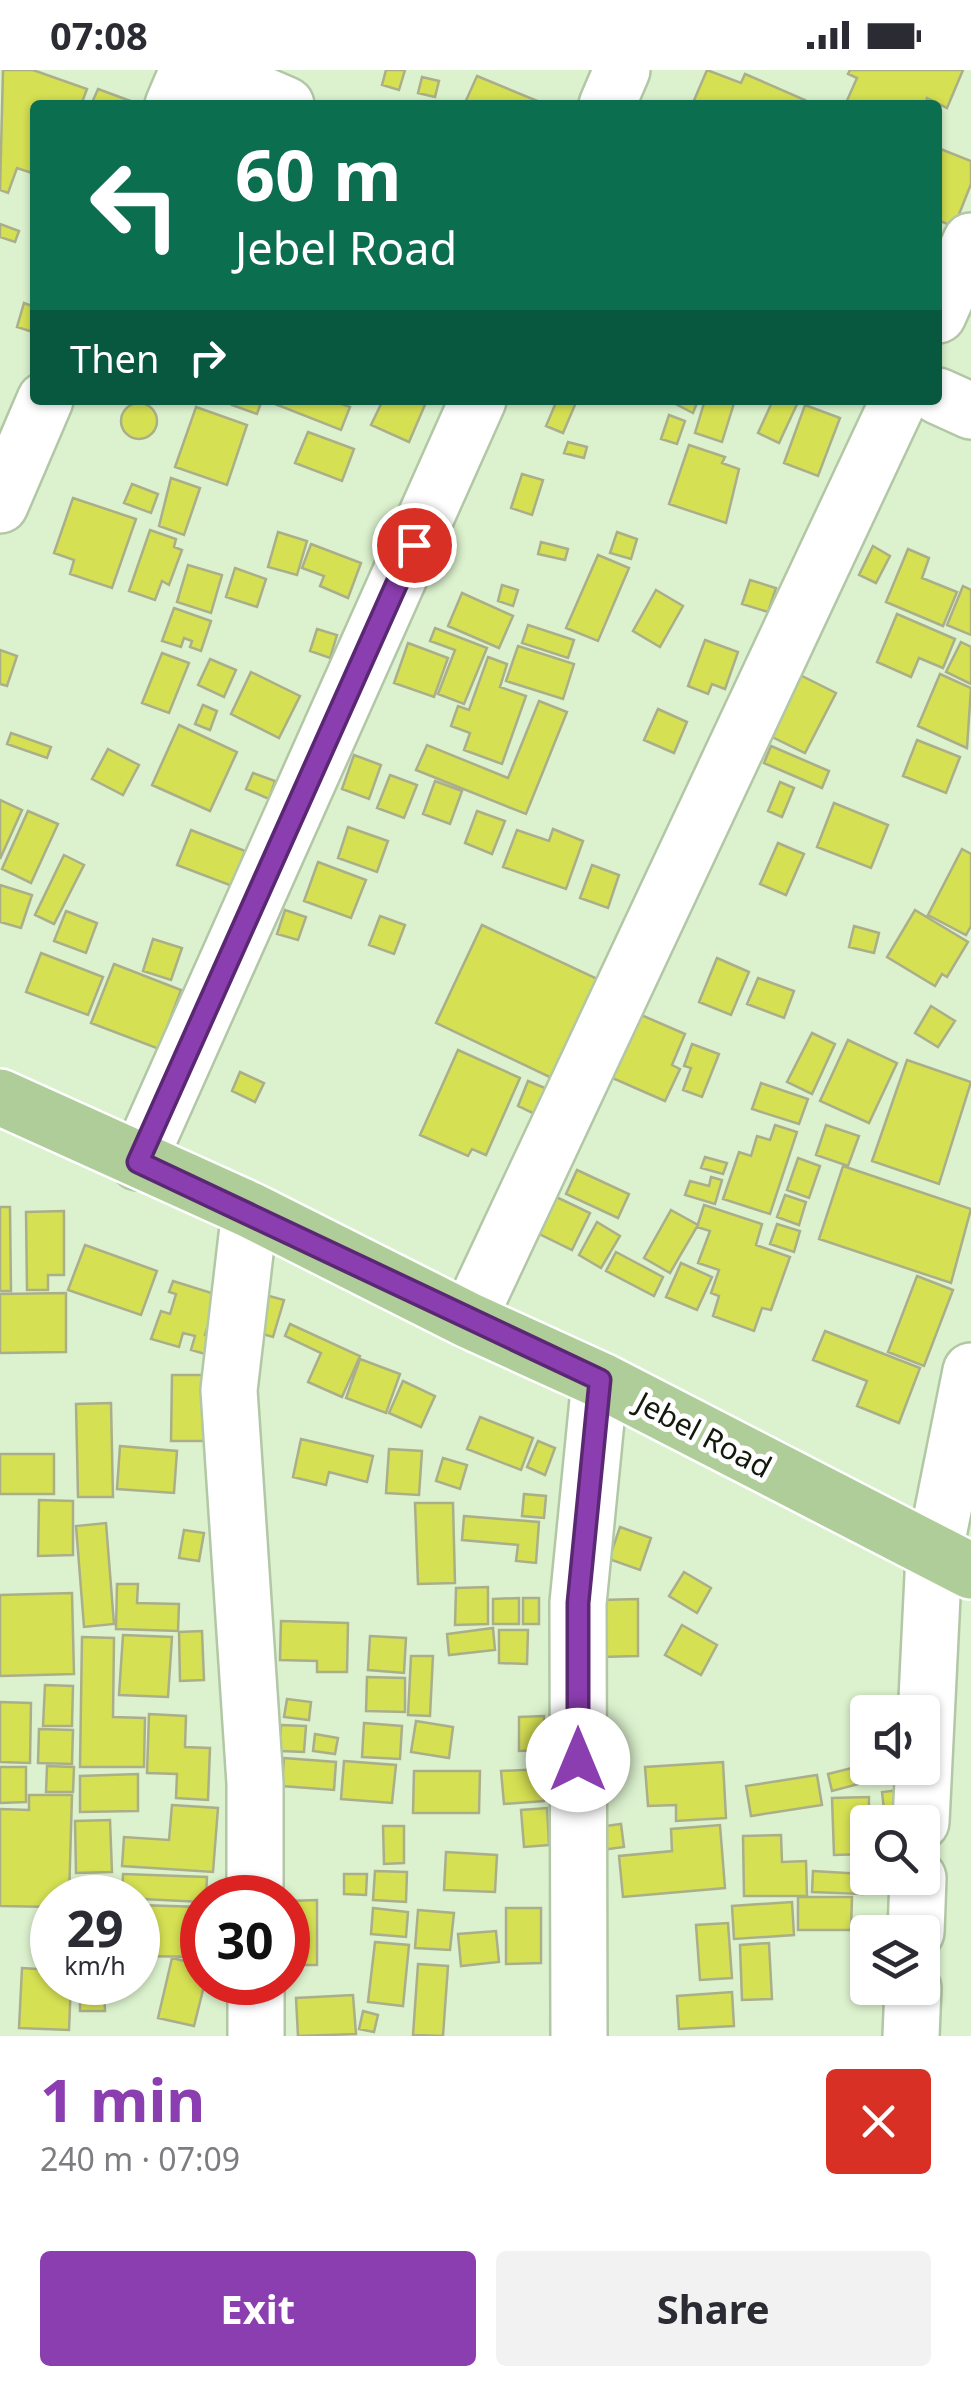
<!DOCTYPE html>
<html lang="en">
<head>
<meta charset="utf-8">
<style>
  :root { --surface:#fff; --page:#f2f2f3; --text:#2b2b33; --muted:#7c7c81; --accent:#8b3eaf }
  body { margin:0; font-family:"Noto Sans",sans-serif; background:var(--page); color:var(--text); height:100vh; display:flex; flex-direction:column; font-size:38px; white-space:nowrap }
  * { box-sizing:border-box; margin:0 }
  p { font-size:32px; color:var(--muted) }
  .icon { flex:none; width:55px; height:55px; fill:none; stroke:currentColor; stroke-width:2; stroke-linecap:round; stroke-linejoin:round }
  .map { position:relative; height:1966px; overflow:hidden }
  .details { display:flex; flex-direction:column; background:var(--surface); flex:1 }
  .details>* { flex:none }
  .banner { position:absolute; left:30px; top:30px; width:912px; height:305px; border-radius:10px; box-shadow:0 2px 8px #0004; background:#0b6e4f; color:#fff; overflow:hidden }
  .buttons { position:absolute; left:850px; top:1625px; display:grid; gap:20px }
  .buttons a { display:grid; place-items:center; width:90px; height:90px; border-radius:10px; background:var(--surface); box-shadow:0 2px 8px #0004; font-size:50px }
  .speed { position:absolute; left:30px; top:1805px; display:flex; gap:20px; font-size:50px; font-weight:700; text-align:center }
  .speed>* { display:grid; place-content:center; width:130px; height:130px; border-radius:50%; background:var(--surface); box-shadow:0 2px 8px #0004; line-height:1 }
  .speed small { font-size:25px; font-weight:400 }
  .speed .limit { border:15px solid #d22; background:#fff; color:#111 }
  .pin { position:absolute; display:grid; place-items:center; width:85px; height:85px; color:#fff; margin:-42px; border:5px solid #fff; border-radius:50%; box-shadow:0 2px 10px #0007 }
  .me { position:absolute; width:110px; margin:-55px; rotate:0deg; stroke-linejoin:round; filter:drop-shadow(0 0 8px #0008) }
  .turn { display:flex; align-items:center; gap:35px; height:210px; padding:0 40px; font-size:45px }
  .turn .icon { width:130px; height:130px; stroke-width:2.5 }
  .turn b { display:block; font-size:70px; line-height:85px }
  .then { display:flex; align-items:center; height:95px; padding:0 40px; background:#0003; gap:20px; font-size:38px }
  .round { display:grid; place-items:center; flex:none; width:105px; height:105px; border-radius:10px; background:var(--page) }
  .summary { display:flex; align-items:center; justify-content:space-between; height:170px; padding:0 40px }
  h1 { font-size:60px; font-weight:700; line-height:75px; color:var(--accent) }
  .primary-button { display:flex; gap:20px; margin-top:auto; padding:20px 40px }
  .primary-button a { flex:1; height:115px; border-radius:10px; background:var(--accent); color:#fff; font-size:40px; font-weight:700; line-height:115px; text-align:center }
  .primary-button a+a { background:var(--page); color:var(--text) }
  .status { display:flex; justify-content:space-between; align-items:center; height:70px; padding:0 50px; background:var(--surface); direction:ltr }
  .status svg { height:28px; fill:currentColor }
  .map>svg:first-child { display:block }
  .building { fill:#d5e053; stroke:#aaaf89; stroke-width:2.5 }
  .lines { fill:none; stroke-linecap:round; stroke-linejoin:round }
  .minor-casing { stroke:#b2c7a5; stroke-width:60 }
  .major-casing { stroke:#fff; stroke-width:60 }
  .minor { stroke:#fff; stroke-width:55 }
  .major { stroke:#afcd98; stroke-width:55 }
  .route-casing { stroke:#5a2872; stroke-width:25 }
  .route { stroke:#8b3eaf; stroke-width:18 }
  .labels { text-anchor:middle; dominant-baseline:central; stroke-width:10; stroke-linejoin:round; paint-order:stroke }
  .street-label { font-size:30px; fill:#121a0d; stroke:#fff }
</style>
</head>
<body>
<div class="status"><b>07:08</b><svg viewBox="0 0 49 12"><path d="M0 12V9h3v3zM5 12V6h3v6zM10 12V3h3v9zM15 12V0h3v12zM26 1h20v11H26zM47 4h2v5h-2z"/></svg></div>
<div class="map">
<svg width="971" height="1966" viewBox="0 0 971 1966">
  <rect width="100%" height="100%" fill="#dcf2ce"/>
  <path class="building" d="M3 0H33L87 19 81 35H35V104L17 98 8 123 0 120Z
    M386 0H405L399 20 382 15Z
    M707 0 741 13 745 4 805 30 802 35H692Z
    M850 0H963L947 38 927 28 925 35H845L857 8 848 4Z
    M477 6 547 35H464Z
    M422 7 439 11 435 27 418 23Z
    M98 19 136 33 135 35H91Z
    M938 78 971 91V114L954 157 938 150Z
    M0 154 19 161 15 172 0 167Z
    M24 233 35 237 33 262 17 257Z
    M234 330H262L257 344 232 335Z
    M276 330H331L350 337 341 360 275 334Z
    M383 330H427L409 372 371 355Z
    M557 330H577L563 363 546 356Z
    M668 330H698L693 343Z
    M705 330H735L722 372 695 363Z
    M773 330 798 332 779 373 758 363Z
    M121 351a18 18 0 1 1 36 0a18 18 0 1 1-36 0Z
    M805 335 840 348 818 406 784 393Z
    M196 337 247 355 227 415 175 397Z
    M669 345 685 351 677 374 661 369Z
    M308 362 354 379 342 411 295 393Z
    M568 372 587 377 584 388 564 383Z
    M689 375 725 387 722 393 739 399 726 453 669 434Z
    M522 404 543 410 532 445 511 438Z
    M171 408 200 418 184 465 159 456Z
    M132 414 158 424 151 443 124 433Z
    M73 428 136 449 112 518 70 504 74 490 54 483Z
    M150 460 176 469 174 477 182 480 169 515 162 511 155 530 129 521Z
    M278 462 307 471 297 505 268 497Z
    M617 462 637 469 631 489 610 483Z
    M541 472 568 479 565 490 538 484Z
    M311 474 361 493 348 528 320 516 324 506 302 498Z
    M873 476 890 486 876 513 859 505Z
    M908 479 929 488 922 508 957 522 943 556 886 532Z
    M598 485 629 498 598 571 566 558Z
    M188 495 222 505 211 543 177 532Z
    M235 498 266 509 257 537 226 527Z
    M750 510 776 518 768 542 742 534Z
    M502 515 518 520 513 536 498 531Z
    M963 516 971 520V565L947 555Z
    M656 520 683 536 660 577 633 561Z
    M462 523 513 546 499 578 448 556Z
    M174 538 211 551 201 581 190 577 192 571 184 568 181 577 162 571Z
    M897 544 955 569 943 598 919 588 911 607 877 592Z
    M528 555 574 570 568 588 522 573Z
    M435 558 487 578 464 634 438 624 455 580 430 571Z
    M317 559 337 565 330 588 310 581Z
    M705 570 738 582 725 619 712 614 708 624 688 616Z
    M961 572 971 577V614L946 602Z
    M408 573 448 588 434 627 394 613Z
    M518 576 574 594 563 629 506 611Z
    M0 580 17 586 7 616 0 614Z
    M162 583 189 593 169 643 142 633Z
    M488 587 507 594 500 617 526 626 502 694 464 680 470 663 451 656 458 636 469 640Z
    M210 589 236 600 224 627 198 615Z
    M251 602 300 626 279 668 231 644Z
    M796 603 836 623 805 683 766 664Z
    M940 604 971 618 967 678 918 656Z
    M539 631 567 642 526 744 416 700 427 675 508 708Z
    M203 635 217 641 210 660 195 654Z
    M658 639 687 652 674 683 644 670Z
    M179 655 237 682 210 741 152 715Z
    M11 663 51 677 47 688 7 674Z
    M917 670 960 687 946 723 903 706Z
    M771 676 829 701 822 718 764 693Z
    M108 679 139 695 123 725 92 709Z
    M354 685 381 695 369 729 342 719Z
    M253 703 275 711 269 729 246 719Z
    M390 705 417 715 404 748 377 738Z
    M435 711 462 721 450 754 423 744Z
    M780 712 794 718 782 747 768 741Z
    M0 730 22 740 0 789Z
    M834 733 888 755 871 798 817 777Z
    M28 741 58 754 31 813 2 799Z
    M477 741 505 751 492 784 465 773Z
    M348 757 388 771 377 802 338 788Z
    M553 759 583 771 566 819 503 797 517 760 549 771Z
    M191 760 245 781 232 816 177 795Z
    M778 773 804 784 786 825 760 814Z
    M962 779 971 784V856L966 865 928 845Z
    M64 785 84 795 54 854 35 845Z
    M318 792 366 810 351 848 304 831Z
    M592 795 619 805 608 838 580 828Z
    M0 815 32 825 21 858 0 852Z
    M285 840 306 847 298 870 277 864Z
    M915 840 968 872 947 907 942 904 935 916 887 887Z
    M66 841 97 853 86 883 54 871Z
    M380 846 405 855 394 884 369 875Z
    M482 855 604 912 558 1011 436 953Z
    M854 856 879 863 874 883 849 877Z
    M153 869 182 878 171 910 143 901Z
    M41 883 103 907 88 945 26 922Z
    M717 888 749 902 731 945 699 932Z
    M114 894 181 920 159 979 91 953Z
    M758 908 794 921 784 948 747 934Z
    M931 936 955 951 938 977 915 963Z
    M632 941 685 964 672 995 680 999 665 1031 594 1000Z
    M812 963 835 974 812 1024 787 1012Z
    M848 970 897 993 869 1053 820 1031Z
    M692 974 719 984 702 1027 683 1020 691 998 684 996Z
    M458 980 520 1008 486 1085 472 1079 468 1086 420 1065Z
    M907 990 971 1012 939 1114 872 1091Z
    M240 1002 264 1013 255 1032 232 1021Z
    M528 1011 552 1021 541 1047 518 1036Z
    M761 1013 808 1029 799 1054 752 1039Z
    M775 1055 797 1062 770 1144 723 1129 739 1082 751 1086 757 1066 770 1070Z
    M826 1055 859 1066 848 1096 816 1085Z
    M705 1087 727 1093 723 1104 701 1098Z
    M798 1088 820 1096 809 1128 787 1120Z
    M843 1096 971 1139 951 1213 819 1169Z
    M577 1100 629 1124 618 1148 566 1124Z
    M711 1107 722 1110 715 1134 685 1125 690 1111 709 1116Z
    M548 1123 590 1143 572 1180 531 1160Z
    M785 1125 806 1132 799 1155 777 1147Z
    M704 1135 762 1154 756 1175 790 1187 771 1240 762 1238 754 1261 713 1246 719 1226 711 1223 719 1200 698 1193 710 1161 697 1157Z
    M0 1137H10L11 1221H0Z
    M671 1140 698 1155 670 1203 644 1188Z
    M64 1141V1205H48V1220H27L26 1142Z
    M597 1152 620 1166 601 1198 579 1185Z
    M777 1154 800 1161 794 1182 770 1174Z
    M85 1175 157 1201 141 1245 68 1220Z
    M616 1182 663 1207 654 1226 606 1201Z
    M681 1193 712 1207 697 1240 666 1227Z
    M917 1206 953 1220 924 1296 888 1282Z
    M173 1211 218 1225 205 1265 217 1269 212 1286 191 1280 195 1266 183 1263 179 1277 151 1269 161 1241 170 1244 176 1224 169 1222Z
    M255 1222 284 1230 273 1267 245 1259Z
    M66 1223V1282L0 1283V1224Z
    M290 1254 360 1286 342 1327 308 1312 321 1283 285 1266Z
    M825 1261 920 1298 899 1353 857 1336 867 1311 813 1290Z
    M360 1289 400 1304 386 1343 346 1328Z
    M172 1305H207V1371H171Z
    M403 1311 435 1326 421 1357 389 1343Z
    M111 1333 113 1427H78L76 1334Z
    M480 1347 533 1368 521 1400 467 1379Z
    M301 1369 373 1386 367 1412 329 1402 326 1415 293 1407Z
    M538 1371 555 1378 545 1405 527 1397Z
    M120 1376 177 1381 174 1423 117 1419Z
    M389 1379 422 1381 419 1425 386 1423Z
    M0 1384H54V1424H0Z
    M443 1388 467 1395 460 1419 436 1411Z
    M524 1424 546 1426 544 1448 522 1446Z
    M39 1430 73 1431V1485L38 1486Z
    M415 1433H453L455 1513 418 1514Z
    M464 1446 539 1452 536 1493 516 1491 518 1475 462 1470Z
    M106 1453 114 1554 84 1557 76 1456Z
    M620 1457 651 1468 640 1500 609 1489Z
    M184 1460 204 1463 199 1491 179 1488Z
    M684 1502 711 1518 697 1543 669 1526Z
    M117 1514H138L137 1533 179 1534 178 1561 116 1559Z
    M488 1517V1554L455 1555 456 1518Z
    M72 1523 74 1604 0 1606V1525Z
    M519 1528V1554H493V1529Z
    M523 1528H539V1554H523Z
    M638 1529V1586L602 1587 601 1530Z
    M281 1551 348 1553 347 1602H317V1591L280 1590Z
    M682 1555 717 1575 701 1605 665 1585Z
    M493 1558 495 1580 449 1585 447 1564Z
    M499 1560H528L527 1594 499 1593Z
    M202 1561 204 1610 180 1611 179 1562Z
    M123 1565 172 1567 168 1627 119 1625Z
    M370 1566 406 1568 404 1603 368 1600Z
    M82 1567 114 1568 113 1647 145 1648 144 1697H80Z
    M411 1586H433L430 1646 408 1645Z
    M367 1607 405 1608V1642L366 1641Z
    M45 1615 73 1616 72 1656H43Z
    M287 1629 311 1632 309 1650 284 1647Z
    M0 1632 31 1633 30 1693 0 1692Z
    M149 1644 186 1646 185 1677 210 1678 208 1730 176 1728 177 1704 147 1703Z
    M544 1646V1680L519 1681V1647Z
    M416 1651 453 1657 449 1688 411 1682Z
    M364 1653 402 1656 400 1689 362 1687Z
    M281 1655 306 1656 304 1682 280 1681Z
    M39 1659 73 1660 72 1694 38 1693Z
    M315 1664 338 1668 335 1684 313 1681Z
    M284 1688 336 1692 334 1720 282 1716Z
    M344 1691 396 1695 392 1733 341 1729Z
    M723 1692 726 1748 676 1751V1735L648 1736 645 1697Z
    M868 1694 874 1710 832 1721 828 1704Z
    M47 1696 74 1697 73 1722H46Z
    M0 1697H26V1732L0 1733Z
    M543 1699 544 1731 504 1734 501 1701Z
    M414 1701H480L479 1743H413Z
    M138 1704V1741L80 1742V1706Z
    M817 1705 822 1735 751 1746 746 1716Z
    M909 1719 911 1747 885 1749 882 1722Z
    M29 1725H72L69 1828H52V1837L0 1836V1739L29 1740Z
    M869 1727 868 1784 834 1785 832 1728Z
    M172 1735 218 1738 213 1802 122 1796 124 1767 169 1770Z
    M547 1738 549 1775 524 1777 521 1740Z
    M110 1750 112 1802 76 1803 75 1751Z
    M621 1754 624 1777 601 1780 598 1757Z
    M720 1755 725 1818 623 1827 619 1786 672 1781 671 1759Z
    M383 1756H404V1793L384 1794Z
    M781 1765 782 1792 806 1791 807 1826H744L743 1766Z
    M446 1782 497 1785 495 1822 444 1820Z
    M375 1801 407 1802 406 1832 373 1830Z
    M813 1801 863 1804 862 1824 812 1822Z
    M123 1804 207 1807 206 1828 202 1832 122 1828Z
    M344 1804H367L366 1825 344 1824Z
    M798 1827H852L851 1860H798Z
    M317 1830V1895H288V1831Z
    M792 1832 794 1865 734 1869 732 1836Z
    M138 1835 202 1837V1887L138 1886Z
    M373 1838 408 1842 406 1867 371 1864Z
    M506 1838H541V1893L506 1894Z
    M418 1840 454 1843 450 1880 415 1878Z
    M728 1853 732 1908 700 1910 696 1855Z
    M496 1861 499 1892 461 1896 458 1864Z
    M375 1872 409 1875 403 1936 368 1932Z
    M769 1873 772 1929 742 1930 740 1875Z
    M172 1888 202 1895 205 1912 194 1956 158 1948Z
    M418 1894 448 1896 443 1966 413 1965Z
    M22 1898 52 1900V1912H71L69 1960 19 1958Z
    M80 1912H114L104 1916 105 1941H80Z
    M732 1922 734 1956 679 1959 677 1926Z
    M353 1925 356 1964 298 1966 296 1928Z
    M363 1941 378 1945 374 1962 359 1959Z"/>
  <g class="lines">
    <defs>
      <path id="minor" d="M205 0 286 35
        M173 35 188 0
        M607 35 622 0
        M938 245 971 171
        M938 326 971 341
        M0 435 45 330
        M138 1092 478 330
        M250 1140 229 1320 255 1713V1828
        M468 1250 899 330
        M921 1752 934 1485 971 1301
        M916 1862 918 1808
        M256 1912V1966
        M579 1966 578 1533 600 1310
        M911 1966 913 1918"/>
      <path id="major" d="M0 1027 250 1140 468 1250 600 1310 971 1501"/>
    </defs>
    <use href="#minor" class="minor-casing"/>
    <use href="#major" class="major-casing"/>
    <use href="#minor" class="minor"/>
    <use href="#major" class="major"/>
  </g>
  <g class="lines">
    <defs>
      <path id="route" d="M414 475 138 1092 600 1310 578 1533V1690"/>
    </defs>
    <use href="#route" class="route-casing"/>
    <use href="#route" class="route"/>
  </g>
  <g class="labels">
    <g class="street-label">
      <text transform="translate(704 1364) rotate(28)">Jebel Road</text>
    </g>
  </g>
</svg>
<div class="buttons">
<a><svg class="icon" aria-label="sound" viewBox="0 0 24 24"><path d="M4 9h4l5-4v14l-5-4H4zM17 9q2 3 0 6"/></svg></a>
<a><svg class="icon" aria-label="search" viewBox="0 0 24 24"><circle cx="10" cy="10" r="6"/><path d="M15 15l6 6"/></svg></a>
<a><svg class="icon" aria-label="layers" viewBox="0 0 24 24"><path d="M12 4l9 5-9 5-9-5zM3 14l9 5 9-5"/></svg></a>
</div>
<div class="speed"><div>29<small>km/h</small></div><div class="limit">30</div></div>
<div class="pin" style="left:414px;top:475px;background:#d93025"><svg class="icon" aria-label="arrive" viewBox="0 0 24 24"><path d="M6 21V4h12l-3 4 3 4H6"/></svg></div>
<svg class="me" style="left:578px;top:1690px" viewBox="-20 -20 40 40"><circle r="19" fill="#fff"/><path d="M0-13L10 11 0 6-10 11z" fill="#8b3eaf"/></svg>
<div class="banner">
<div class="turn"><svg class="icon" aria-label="left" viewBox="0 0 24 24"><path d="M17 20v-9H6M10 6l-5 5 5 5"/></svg><div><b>60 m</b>Jebel Road</div></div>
<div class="then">Then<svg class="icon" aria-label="right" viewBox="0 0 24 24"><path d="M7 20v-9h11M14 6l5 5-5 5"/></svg></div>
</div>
</div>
<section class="details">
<div class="summary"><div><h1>1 min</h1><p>240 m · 07:09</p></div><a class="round" style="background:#d93025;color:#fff"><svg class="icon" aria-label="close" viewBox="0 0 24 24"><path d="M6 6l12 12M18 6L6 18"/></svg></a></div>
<div class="primary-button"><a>Exit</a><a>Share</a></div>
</section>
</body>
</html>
